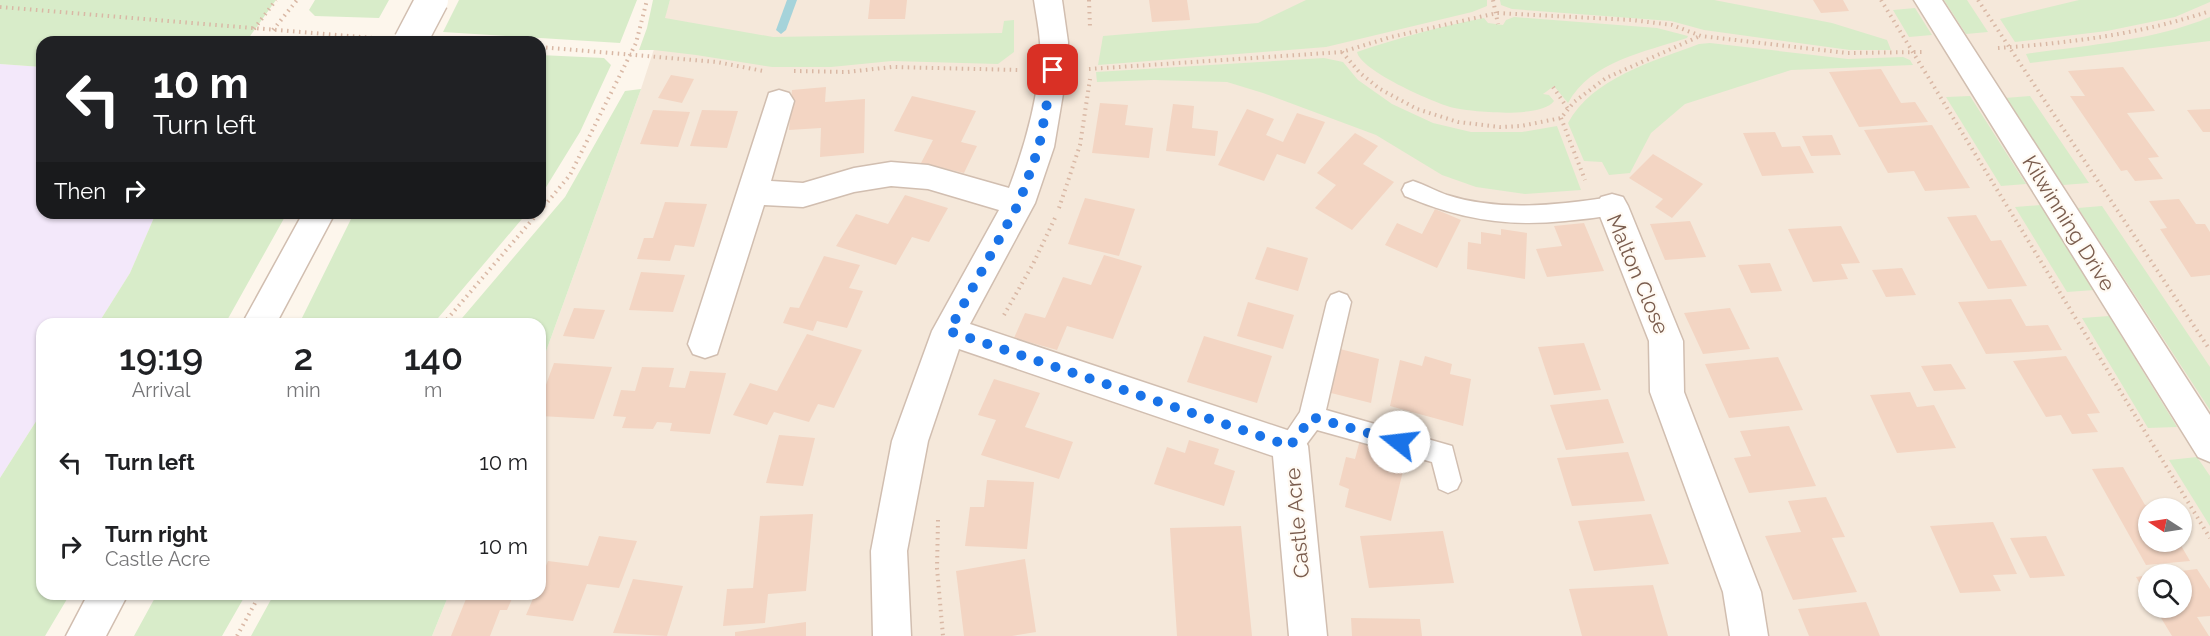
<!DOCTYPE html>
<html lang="en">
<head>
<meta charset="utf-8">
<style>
  :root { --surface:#fff; --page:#f6f6f6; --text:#202124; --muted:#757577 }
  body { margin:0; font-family:Raleway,sans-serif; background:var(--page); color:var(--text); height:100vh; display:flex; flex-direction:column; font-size:22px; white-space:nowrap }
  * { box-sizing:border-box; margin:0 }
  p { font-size:20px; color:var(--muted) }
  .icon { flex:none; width:33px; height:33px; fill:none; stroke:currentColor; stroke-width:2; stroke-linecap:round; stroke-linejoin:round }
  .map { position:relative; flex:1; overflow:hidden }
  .panel { position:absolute; left:36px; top:318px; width:510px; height:282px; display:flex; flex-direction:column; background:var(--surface); border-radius:18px; box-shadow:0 2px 4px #0004 }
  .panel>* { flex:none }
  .guide { position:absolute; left:36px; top:36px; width:510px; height:183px; border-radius:18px; box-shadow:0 2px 4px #0004; background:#202124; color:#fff; overflow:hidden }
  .needle { width:39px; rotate:282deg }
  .buttons { position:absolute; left:2138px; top:498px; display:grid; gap:12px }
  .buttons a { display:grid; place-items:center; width:54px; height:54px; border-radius:50%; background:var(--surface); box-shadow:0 2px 4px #0004; font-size:30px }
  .pin { position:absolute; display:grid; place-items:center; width:51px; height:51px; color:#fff; margin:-26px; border-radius:12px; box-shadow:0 3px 9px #0006 }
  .me { position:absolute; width:66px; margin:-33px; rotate:286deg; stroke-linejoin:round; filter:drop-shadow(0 0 4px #0008) }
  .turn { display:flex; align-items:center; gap:21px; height:126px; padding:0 18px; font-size:27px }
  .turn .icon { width:78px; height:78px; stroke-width:2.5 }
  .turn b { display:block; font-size:42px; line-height:51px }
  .then { display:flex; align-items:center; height:57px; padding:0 18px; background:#0003; gap:12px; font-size:22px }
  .eta { display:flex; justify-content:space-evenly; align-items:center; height:102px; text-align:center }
  .eta b { font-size:36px; font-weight:600; line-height:42px }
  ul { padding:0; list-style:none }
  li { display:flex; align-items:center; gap:18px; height:84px; padding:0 18px }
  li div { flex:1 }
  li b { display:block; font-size:22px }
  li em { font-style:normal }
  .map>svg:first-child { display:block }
  .residential { fill:#f5e8da; fill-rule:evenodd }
  .education { fill:#f3e8fa }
  .green { fill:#d8ecc9 }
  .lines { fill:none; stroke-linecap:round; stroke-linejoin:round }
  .stream { fill:#a5d3da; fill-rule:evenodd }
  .building { fill:#f3d5c3 }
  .service-casing { stroke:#d1beb0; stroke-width:3 }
  .minor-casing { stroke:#d1beb0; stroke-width:3 }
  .tertiary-casing { stroke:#d1beb0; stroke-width:3 }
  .path { stroke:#d9b8a5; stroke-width:4; stroke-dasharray:1.5 4.5; stroke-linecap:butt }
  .service { fill:#fff; fill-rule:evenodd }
  .minor { fill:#fff; fill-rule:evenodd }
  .tertiary { fill:#fff; fill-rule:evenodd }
  .tertiary-bridge-casing { stroke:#d1beb0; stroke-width:35; stroke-linecap:butt }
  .tertiary-bridge { stroke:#fff; stroke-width:32 }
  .route { stroke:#1a73e8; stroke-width:10; stroke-dasharray:0 18 }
  .labels { text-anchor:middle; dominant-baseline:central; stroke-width:4.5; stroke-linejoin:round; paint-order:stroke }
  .street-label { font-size:21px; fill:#7a5c4d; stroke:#fffaf3 }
</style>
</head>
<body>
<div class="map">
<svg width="2210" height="636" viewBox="0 0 2210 636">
  <rect width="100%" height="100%" fill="#fdf6ec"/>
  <path class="residential" d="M670 0H2210V636H432L449 594H540V368L641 89ZM2148 508H2181V542H2148ZM2148 574H2181V608H2148Z"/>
  <path class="education" d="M0 64 42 67V213H156L130 273 98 324H42V412L0 478Z"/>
  <path class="green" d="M0 0H276L248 39 271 42H42V67L0 64Z
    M315 0H389L379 18 315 16 309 10Z
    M459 0H637L620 43 443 32Z
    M653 0H670L665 18 773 37 1002 33 1004 21 1014 20V52L998 64 892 61 831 67H772L696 55 654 50H639L647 28Z
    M1306 0H1487V6L1472 12 1326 47 1098 65 1103 36 1258 23Z
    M1500 0H1714L1832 23 1887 40 1891 50H1850L1704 30 1671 21 1512 9 1501 5Z
    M1944 0H1967L1988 32 1966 34Z
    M2079 0H2210V2L2175 17 2107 31 2015 42 2000 19Z
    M1915 8 1932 35 1909 37 1893 10Z
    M1514 17 1657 28 1688 36 1687 38C1645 52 1591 61 1568 103L1554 86 1543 94 1549 95 1554 101C1541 119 1470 112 1450 107 1431 101 1361 71 1357 52 1398 38 1442 26 1484 18L1488 23 1503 25 1506 20Z
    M2210 17V41L2030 63 2026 54C2086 45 2153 41 2210 17Z
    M1710 43 1848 59 1903 57 1910 60 1913 65 1791 70 1685 104 1651 133 1630 173 1609 175 1602 162 1584 161 1568 123C1592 78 1654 61 1699 44Z
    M540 55 604 58 611 65 580 132 540 197Z
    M1324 58 1343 62 1358 80 1392 104 1433 123 1471 132H1522L1557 126 1581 190 1525 194 1476 187 1442 175 1376 135 1263 93 1227 82 1154 80 1097 82 1096 72Z
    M641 89 540 368V324H457L565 197 625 91Z
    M1970 96 2026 184 2001 186 1946 97Z
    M2030 96 2089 183 2063 185 2005 98Z
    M2041 205 2094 290 2067 292 2015 207Z
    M2102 206 2210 367V410L2078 208Z
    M156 213H287L225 324H98L130 273Z
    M354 213H527L433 324H299Z
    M2109 316 2177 427 2148 428 2082 318Z
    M42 412V594H70L45 636H0V478Z
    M2197 457 2210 476V526L2169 460Z
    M157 594H246L222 636H134Z
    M274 594H449L432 636H251Z"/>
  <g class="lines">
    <path class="stream" d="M787 0H797L786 30 781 34 776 30Z"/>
  </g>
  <path class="building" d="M870 0H907L905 19H868Z
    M1149 0H1187L1190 20 1152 22Z
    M1813 0H1843L1849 11 1821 13Z
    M2123 67 2155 111 2127 113 2159 157 2148 158 2163 179 2135 181 2127 170 2121 171 2070 96H2085L2068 71Z
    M1881 69 1901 103 1915 102 1928 122 1859 127 1829 72Z
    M671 75 694 79 682 103 658 98Z
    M826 87 825 102 865 99 864 153 820 157 821 128 789 130 792 90Z
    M912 96 976 111 961 142 977 146 964 173 921 163 933 140 894 131Z
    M1100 103 1128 105 1125 125 1153 128 1149 158 1092 153Z
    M1173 104 1194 106 1192 128 1218 131 1215 156 1166 151Z
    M1247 109 1274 119 1266 135 1283 142 1297 113 1325 122 1305 164 1277 154 1264 181 1218 165Z
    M2210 109V132H2203L2187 110Z
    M653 110 690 112 678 147 640 144Z
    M702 110 738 111 727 148 690 146Z
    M1932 125 1970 188 1925 191 1914 171 1888 173 1864 130Z
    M1775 132 1782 147 1800 146 1814 173 1762 176 1743 133Z
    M1355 133 1378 146 1363 164 1394 182 1352 230 1315 208 1336 185 1317 173Z
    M1832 135 1841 155 1811 156 1802 136Z
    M1653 154 1703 184 1672 218 1655 207 1663 199 1629 178Z
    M905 195 948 208 929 242 912 237 896 265 836 246 856 214 888 224Z
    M1085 198 1135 209 1119 256 1068 244Z
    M2179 199 2196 224H2205L2210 232V275L2191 277 2160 229 2167 228 2149 201Z
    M665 202 707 204 694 247 675 245 670 261 637 259 644 238H653Z
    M1435 209 1461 220 1437 268 1385 245 1397 223 1422 234Z
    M1976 215 1991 241 2001 240 2027 286 1988 289 1947 217Z
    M1690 221 1706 257 1665 260 1650 224Z
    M1584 223 1604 271 1547 277 1536 249 1562 246 1554 226Z
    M1841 226 1860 263 1841 264 1848 279 1813 282 1788 229Z
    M1501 229 1527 233 1525 279 1467 269 1468 242 1481 244V232L1501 235Z
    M1267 247 1308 258 1298 291 1255 279Z
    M1104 255 1142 266 1113 339 1067 326 1057 350 1014 338 1025 313 1045 318 1063 277 1091 285Z
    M824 256 860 265 849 288 863 291 847 328 817 321 813 331 783 323 790 307 799 308Z
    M1770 263 1782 291 1751 293 1738 265Z
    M1902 268 1916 295 1886 297 1872 270Z
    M641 272 685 275 673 312 629 310Z
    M2011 299 2026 326 2048 325 2062 350 1986 354 1958 302Z
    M1248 302 1294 315 1283 349 1237 336Z
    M574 308 605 310 594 339 563 336Z
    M1730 308 1750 349 1703 354 1684 313Z
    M807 334 862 350 834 408 818 404 809 422 774 412 767 425 733 415 750 383 777 391Z
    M1204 336 1272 356 1257 403 1187 382Z
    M1584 343 1601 390 1554 395 1538 347Z
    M1340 349 1379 359 1371 403 1331 393Z
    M1425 356 1452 364 1450 374 1471 379 1463 426 1390 406 1400 360 1422 366Z
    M2066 356 2100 413 2087 414 2098 432 2072 434 2061 415 2046 417 2013 361Z
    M1778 357 1803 410 1729 418 1705 364Z
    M554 363 612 367 594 419 540 416V401Z
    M1951 364 1966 389 1934 391 1921 366Z
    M642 367 674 368 669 387 685 388 690 371 726 373 710 434 670 431 672 423 657 422 653 429 622 428 626 417 613 416 621 390 635 391Z
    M994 379 1040 393 1025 427 1073 442 1059 479 981 455 996 420 978 415Z
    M1910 392 1917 407 1934 405 1956 448 1897 453 1870 395Z
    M1608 399 1624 443 1566 450 1550 405Z
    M1789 426 1816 486 1749 493 1734 458 1751 456 1740 431Z
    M779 435 815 438 803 486 766 483Z
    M1361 436 1408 450 1391 521 1345 507 1349 489 1339 485 1346 457 1355 459Z
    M1189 440 1219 449 1214 464 1235 471 1224 506 1154 484 1167 447 1185 453Z
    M1628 452 1645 501 1572 506 1557 458Z
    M2123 467 2145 505 2156 504 2159 508H2148V542H2179L2190 561 2146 565 2092 469Z
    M987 480 1034 482 1027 549 965 546 970 507H984Z
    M1826 497 1845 537 1832 538 1857 592 1793 600 1765 536 1801 532 1788 501Z
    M813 514 806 591 768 594 765 623 723 626 727 589 753 588 760 516Z
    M1651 514 1669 564 1594 571 1578 521Z
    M1993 522 2017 574 1993 575 2001 591 1960 593 1930 526Z
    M1241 526 1252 636H1177L1170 528Z
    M1443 531 1454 583 1369 588 1360 536Z
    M599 536 637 541 619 588 587 584 573 621 526 615 535 594H540V580L548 561 588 566Z
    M2046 536 2065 576 2030 578 2010 538Z
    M1025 559 1036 632 1012 636H964L956 571Z
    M2197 569 2210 589V616L2197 617 2209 636H2172L2155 608H2181V574L2165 573Z
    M2148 575V597L2136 577Z
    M633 579 683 586 667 636 613 633Z
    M1653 585 1668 636H1582L1569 589Z
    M468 594H514L507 610H500L490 636H451Z
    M1866 602 1880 636H1809L1798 609Z
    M1351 618 1420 619 1422 636H1352Z
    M806 622V636H735V632Z"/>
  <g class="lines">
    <defs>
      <path id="service" d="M1413 181C1425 185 1436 191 1447 195 1500 212 1558 205 1612 197L1620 200 1623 206 1620 212C1603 218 1583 219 1565 221 1505 227 1460 219 1405 196L1402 190 1405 184Z
        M1339 292 1347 295 1351 302 1326 410 1452 446 1461 481 1457 489 1448 493 1439 489 1432 462 1317 430 1299 454 1290 458 1281 454 1277 446 1300 412 1327 302 1331 295Z"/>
      <path id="minor" d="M1034 0H1062L1068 42 1067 70 1054 147 1035 203 970 324 1302 435 1308 446 1327 636H1289L1273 456 959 349 928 441 907 551 911 636H873L871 551 892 441 932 331 999 210 928 189 891 186 854 192 803 207 764 205 717 354 705 358 693 354 688 344 769 93 779 90 789 93 794 101 771 181 803 183 854 168 891 162 928 165 1009 188C1025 146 1042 87 1040 42 1039 28 1036 14 1034 0Z
        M1914 0H1942L2210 415V462L2198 457Z
        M1612 194 1623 197 1628 206 1683 341 1684 392 1761 592 1768 636H1730L1723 592 1650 392 1649 341 1596 206 1601 197Z"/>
      <path id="tertiary" d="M303 213H335L276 324H242Z
        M88 594H128L106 636H66Z"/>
    </defs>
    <use href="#service" class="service-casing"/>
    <use href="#minor" class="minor-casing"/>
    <use href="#tertiary" class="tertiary-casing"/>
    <path class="path" d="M1089 0 1090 27
      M1493 0 1498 24
      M1881 0 2210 538
      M1978 0 2210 350
      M0 7 373 38
      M254 29 276 0
      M273 30 297 0
      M540 47 717 62 763 71
      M1998 48C2070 43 2141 34 2210 11
      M1342 52 1360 73 1380 89 1417 109 1458 122 1500 127 1521 126 1561 118 1574 102 1606 78 1700 36
      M1089 69 1342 52 1391 37 1497 13 1632 20 1672 25 1701 36 1847 53 1922 52
      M794 71 847 72 892 67 1018 70
      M1553 87 1568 109
      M1561 118 1585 180
      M1059 208 1080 145 1090 79
      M540 211 570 175 636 43 647 0
      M1004 315 1033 264 1055 218
      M443 324 538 213
      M938 520 937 568 943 636
      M237 636 260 594"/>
    <use href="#service" class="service"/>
    <use href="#minor" class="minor"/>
    <use href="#tertiary" class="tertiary"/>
    <defs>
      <path id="tertiary-bridge" d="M410 42 432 0"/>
    </defs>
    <use href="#tertiary-bridge" class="tertiary-bridge-casing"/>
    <use href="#tertiary-bridge" class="tertiary-bridge"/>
  </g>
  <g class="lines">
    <path class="route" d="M1053 70 1039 147 1019 203 949 331 1290 446 1312 417 1399 442"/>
  </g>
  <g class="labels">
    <g class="street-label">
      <text transform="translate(2069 223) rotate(58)">Kilwinning Drive</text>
      <text transform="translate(1638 274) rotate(67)">Malton Close</text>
      <text transform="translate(1297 523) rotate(-95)">Castle Acre</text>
    </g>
  </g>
</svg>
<div class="buttons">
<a><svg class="needle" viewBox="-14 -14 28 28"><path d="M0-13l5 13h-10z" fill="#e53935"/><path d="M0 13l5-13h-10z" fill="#757577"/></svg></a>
<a><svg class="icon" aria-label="search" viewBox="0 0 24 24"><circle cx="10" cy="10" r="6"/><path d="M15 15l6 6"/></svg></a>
</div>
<div class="pin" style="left:1053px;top:70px;background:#d93025"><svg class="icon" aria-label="arrive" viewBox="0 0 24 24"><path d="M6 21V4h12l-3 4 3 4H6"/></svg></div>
<svg class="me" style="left:1399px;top:442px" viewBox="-20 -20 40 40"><circle r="19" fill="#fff"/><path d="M0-13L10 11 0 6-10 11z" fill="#1a73e8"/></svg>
<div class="guide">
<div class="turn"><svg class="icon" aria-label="left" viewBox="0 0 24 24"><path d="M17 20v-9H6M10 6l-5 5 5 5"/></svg><div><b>10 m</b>Turn left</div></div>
<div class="then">Then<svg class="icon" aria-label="right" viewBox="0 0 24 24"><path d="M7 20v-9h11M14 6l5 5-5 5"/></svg></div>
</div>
<section class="panel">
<div class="eta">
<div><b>19:19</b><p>Arrival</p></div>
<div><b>2</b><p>min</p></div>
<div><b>140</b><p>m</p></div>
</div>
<ul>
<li><svg class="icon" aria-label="left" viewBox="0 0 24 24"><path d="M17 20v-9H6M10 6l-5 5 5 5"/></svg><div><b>Turn left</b></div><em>10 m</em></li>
<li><svg class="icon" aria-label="right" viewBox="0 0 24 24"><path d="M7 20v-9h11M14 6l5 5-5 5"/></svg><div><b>Turn right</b><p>Castle Acre</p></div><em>10 m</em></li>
</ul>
</section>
</div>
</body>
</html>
